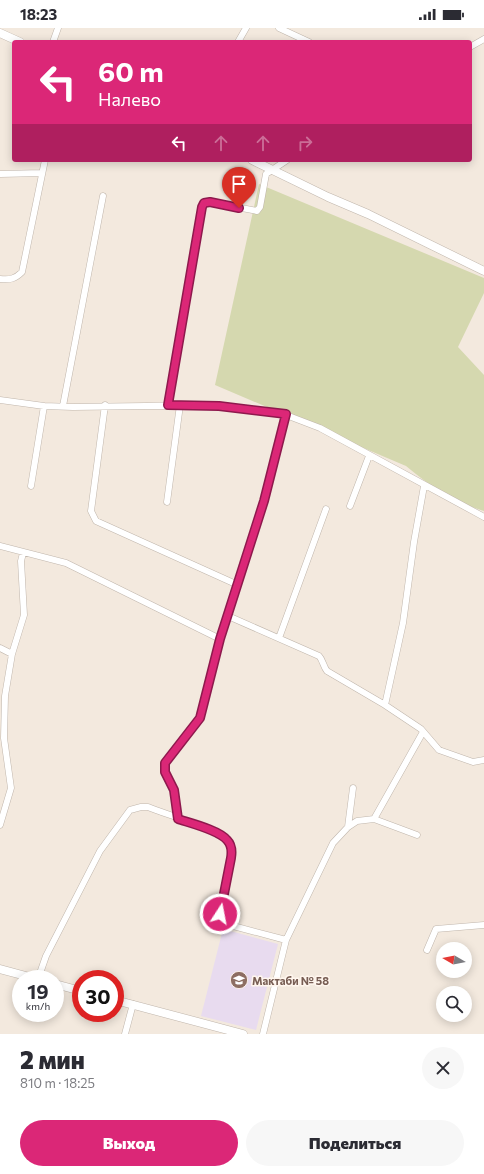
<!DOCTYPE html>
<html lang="ru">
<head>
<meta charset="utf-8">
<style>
  :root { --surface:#fff; --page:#f7f7f7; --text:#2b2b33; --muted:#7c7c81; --accent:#db2777 }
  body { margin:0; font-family:Commissioner,sans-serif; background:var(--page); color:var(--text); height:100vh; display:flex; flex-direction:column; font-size:15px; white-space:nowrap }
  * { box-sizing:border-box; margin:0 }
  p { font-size:13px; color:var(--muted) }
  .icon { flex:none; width:22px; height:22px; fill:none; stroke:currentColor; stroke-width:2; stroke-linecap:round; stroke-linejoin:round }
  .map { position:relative; height:1006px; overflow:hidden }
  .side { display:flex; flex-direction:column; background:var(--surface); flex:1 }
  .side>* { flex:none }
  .hud { position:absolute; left:12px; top:12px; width:460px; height:122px; border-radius:4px; box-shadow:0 2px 10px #0003; background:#db2777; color:#fff; overflow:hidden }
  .needle { width:26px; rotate:279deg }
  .buttons { position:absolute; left:436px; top:914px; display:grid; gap:8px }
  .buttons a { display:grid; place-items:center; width:36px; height:36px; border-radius:50%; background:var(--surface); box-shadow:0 2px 10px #0003; font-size:20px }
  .speed { position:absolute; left:12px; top:942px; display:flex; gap:8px; font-size:20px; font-weight:700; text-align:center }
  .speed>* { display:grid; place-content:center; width:52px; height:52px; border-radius:50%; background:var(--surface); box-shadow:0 2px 10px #0003; line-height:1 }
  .speed small { font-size:10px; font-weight:400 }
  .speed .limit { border:6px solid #d22; background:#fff; color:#111 }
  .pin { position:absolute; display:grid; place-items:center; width:34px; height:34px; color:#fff; margin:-41px -17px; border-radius:50% 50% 50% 0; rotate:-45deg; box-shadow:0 0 4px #0007 }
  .pin .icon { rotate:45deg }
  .me { position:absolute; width:44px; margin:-22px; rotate:11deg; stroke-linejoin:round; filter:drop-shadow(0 0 3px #0008) }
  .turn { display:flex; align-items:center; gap:14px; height:84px; padding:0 20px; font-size:18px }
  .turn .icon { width:52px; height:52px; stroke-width:2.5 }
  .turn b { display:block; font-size:28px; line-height:34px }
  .lanes { display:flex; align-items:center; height:38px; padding:0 20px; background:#0003; justify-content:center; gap:20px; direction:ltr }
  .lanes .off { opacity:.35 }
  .round { display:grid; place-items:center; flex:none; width:42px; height:42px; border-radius:21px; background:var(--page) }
  .headline { display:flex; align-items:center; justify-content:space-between; height:68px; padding:0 20px }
  h1 { font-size:24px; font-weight:800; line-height:30px }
  .primary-button { display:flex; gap:8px; margin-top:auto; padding:8px 20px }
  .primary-button a { flex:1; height:46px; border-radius:24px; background:var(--accent); color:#fff; font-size:16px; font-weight:800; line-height:46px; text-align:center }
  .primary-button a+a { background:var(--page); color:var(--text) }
  .status { display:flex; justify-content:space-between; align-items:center; height:28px; padding:0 20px; background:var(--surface); direction:ltr }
  .status svg { height:11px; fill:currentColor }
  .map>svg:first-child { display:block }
  .education { fill:#e8dbef }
  .green { fill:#d5d8af }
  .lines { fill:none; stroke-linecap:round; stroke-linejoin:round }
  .street-casing { stroke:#c0b6ac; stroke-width:7 }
  .secondary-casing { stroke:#c0b6ac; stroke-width:9 }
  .street { stroke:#fff; stroke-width:6 }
  .secondary { stroke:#fff; stroke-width:8 }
  .route-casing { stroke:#8e194d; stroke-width:10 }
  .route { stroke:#db2777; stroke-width:7 }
  .labels { text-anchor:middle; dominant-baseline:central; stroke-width:3; stroke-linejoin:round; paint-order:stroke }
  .education-label { font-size:11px; font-weight:bold; fill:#785e54; stroke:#fff6ee; text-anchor:start }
</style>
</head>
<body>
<div class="status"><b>18:23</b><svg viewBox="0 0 49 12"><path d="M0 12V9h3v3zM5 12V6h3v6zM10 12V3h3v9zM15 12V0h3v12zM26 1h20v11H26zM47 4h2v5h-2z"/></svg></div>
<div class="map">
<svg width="484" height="1006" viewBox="0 0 484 1006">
  <rect width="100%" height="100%" fill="#f3e9de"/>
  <path class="education" d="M223 901 278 916 256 1002 201 988Z"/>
  <path class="green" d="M259 156 484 250V265L458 319 484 347V483C453 474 430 458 406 438L215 357Z"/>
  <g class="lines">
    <defs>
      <path id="street" d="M279 0 309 14
        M53 14 58 0
        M238 14 246 0
        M470 19 484 11
        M0 146 42 145
        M0 251C10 252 15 251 22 244L45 132
        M0 372 44 378 73 379 219 377 286 387 320 400 484 489
        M105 377 91 483 96 493 238 557
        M167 377 202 179 204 175 210 174 257 183 260 179 266 146 287 132
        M63 378 103 168
        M31 458 44 378
        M424 458 414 514 403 595 385 677 421 701 439 722 473 734 484 732
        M167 474 180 377
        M350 478 369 428
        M0 518 66 535 220 611
        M228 588 319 628C323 632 323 638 327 643L385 677
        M279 610 326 481
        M0 620 12 626
        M178 791 174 762 165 744V735L199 690 220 611 264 473 286 387
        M374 791 423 704
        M0 797 11 760 4 710 5 668 12 626 24 587 21 533 23 525
        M348 799 353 760
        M286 912 333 815 348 799 357 793 374 791 417 807
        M427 922 436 901 484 897
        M38 951 46 928 100 823 130 782 141 779H148C164 786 219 801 228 813 232 818 232 824 231 830L220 886 222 895 286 912 263 1006
        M125 1006 133 976"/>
      <path id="secondary" d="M0 5 20 14
        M252 132 328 169 368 186 484 243
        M0 941 37 951
        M55 956 81 963
        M115 972 243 1006"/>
    </defs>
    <use href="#street" class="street-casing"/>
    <use href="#secondary" class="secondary-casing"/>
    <use href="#street" class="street"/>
    <use href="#secondary" class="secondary"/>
  </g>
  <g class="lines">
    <defs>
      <path id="route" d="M220 886 231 830C232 824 232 817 227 812 219 802 190 795 178 791L174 762 165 744V735L200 690 220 611 264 473 286 386 219 378 168 377 202 179 204 175 210 174 239 180"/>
    </defs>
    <use href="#route" class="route-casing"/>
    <use href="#route" class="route"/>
  </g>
  <defs>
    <symbol id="school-disc" viewBox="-11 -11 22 22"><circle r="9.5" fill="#8d6e63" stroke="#fff6ee"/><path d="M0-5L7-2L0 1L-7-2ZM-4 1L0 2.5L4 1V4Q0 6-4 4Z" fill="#fff"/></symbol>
  </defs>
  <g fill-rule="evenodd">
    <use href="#school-disc" x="229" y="942" width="20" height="20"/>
  </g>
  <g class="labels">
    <g class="education-label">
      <text x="252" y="952">Мактаби № 58</text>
    </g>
  </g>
</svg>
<div class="buttons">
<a><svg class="needle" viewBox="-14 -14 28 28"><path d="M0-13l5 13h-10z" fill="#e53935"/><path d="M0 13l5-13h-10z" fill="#7c7c81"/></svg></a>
<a><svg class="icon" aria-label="search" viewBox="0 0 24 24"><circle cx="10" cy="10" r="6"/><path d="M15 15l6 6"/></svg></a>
</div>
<div class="speed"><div>19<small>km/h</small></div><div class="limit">30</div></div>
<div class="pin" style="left:239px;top:180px;background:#d93025"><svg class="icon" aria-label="arrive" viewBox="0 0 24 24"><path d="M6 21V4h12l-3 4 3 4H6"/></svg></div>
<svg class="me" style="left:220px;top:886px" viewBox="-20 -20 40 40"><circle r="17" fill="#db2777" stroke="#fff" stroke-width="3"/><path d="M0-11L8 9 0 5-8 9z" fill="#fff"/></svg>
<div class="hud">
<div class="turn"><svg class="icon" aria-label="left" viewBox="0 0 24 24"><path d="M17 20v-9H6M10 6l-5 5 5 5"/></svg><div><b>60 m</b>Налево</div></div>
<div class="lanes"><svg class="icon" aria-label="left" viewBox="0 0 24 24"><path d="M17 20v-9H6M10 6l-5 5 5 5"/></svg><svg class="icon off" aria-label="ahead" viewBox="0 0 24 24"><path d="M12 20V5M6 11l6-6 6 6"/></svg><svg class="icon off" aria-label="ahead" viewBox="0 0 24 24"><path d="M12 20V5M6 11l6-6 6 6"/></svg><svg class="icon off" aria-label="right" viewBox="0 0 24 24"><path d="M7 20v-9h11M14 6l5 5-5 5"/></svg></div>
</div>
</div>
<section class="side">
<div class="headline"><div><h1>2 мин</h1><p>810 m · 18:25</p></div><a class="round"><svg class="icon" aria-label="close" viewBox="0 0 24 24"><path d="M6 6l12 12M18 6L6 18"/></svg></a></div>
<div class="primary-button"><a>Выход</a><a>Поделиться</a></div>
</section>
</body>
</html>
